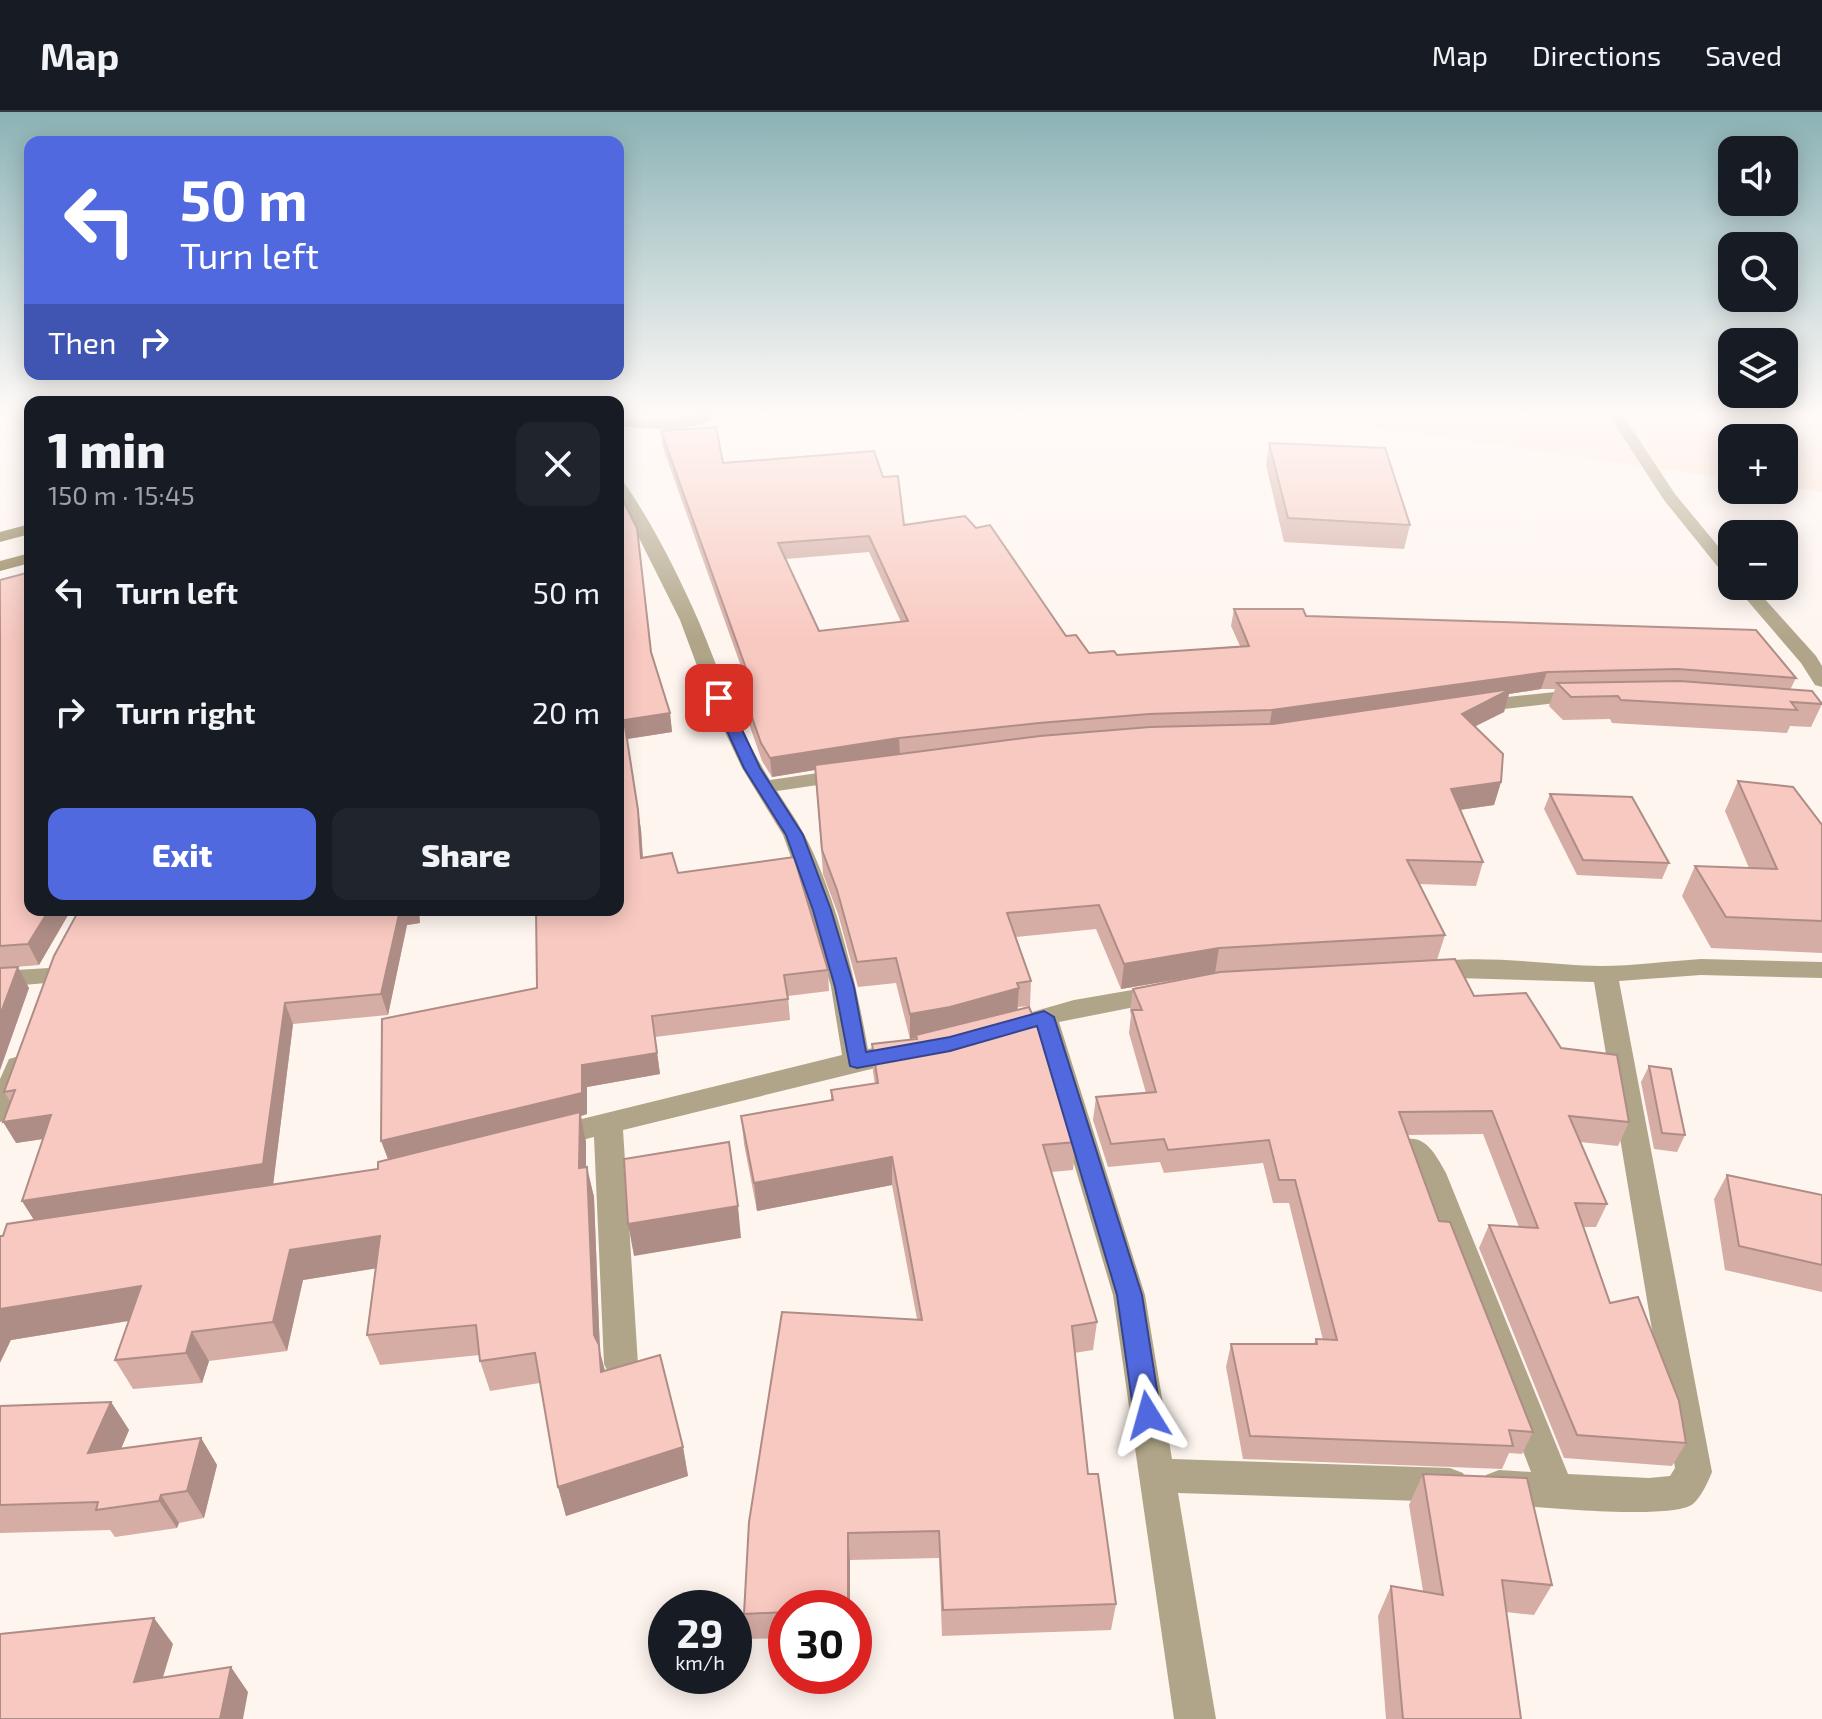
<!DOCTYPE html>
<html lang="en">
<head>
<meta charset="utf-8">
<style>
  :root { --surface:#171b24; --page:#20242c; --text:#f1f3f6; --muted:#9ea1a6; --line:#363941; --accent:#5169de }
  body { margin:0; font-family:"Exo 2",sans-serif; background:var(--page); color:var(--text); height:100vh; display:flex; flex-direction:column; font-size:30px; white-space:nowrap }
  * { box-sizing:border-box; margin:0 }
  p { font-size:26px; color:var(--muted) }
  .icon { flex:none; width:44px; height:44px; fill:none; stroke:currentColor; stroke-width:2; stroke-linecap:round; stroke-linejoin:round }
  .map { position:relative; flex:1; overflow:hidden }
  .sheet { position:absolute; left:24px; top:284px; width:600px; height:520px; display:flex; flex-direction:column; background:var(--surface); border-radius:16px; box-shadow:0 4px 20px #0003 }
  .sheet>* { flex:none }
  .hud { position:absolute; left:24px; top:24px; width:600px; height:244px; border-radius:16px; box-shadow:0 4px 20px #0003; background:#5169de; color:#fff; overflow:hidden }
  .controls { position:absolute; left:1718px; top:24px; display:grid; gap:16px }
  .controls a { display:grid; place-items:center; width:80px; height:80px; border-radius:16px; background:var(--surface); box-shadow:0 4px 20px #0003; font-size:40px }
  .speed { position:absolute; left:648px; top:1478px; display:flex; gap:16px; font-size:40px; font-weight:700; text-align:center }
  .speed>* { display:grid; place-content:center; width:104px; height:104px; border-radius:50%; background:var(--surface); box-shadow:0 4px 20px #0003; line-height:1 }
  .speed small { font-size:20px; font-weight:400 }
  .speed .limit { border:12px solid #d22; background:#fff; color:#111 }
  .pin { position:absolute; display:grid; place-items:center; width:68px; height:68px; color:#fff; margin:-34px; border-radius:16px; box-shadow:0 4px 12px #0006 }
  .me { position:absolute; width:88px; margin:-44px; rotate:352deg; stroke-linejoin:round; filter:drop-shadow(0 0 6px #0008) }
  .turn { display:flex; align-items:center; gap:28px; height:168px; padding:0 24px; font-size:36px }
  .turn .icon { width:104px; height:104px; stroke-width:2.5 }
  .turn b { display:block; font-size:56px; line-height:68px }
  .then { display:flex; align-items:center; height:76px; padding:0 24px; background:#0003; gap:16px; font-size:30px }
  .round { display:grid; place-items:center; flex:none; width:84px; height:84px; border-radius:16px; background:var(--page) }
  .summary { display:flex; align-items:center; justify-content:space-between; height:136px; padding:0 24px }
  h1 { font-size:48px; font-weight:800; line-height:60px }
  .primary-button { display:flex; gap:16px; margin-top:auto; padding:16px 24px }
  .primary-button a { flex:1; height:92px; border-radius:16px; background:var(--accent); color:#fff; font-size:32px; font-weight:800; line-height:92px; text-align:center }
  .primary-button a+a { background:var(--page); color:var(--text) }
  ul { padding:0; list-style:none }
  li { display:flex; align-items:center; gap:24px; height:120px; padding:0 24px }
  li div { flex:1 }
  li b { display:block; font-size:30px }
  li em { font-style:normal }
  header { display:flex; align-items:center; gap:48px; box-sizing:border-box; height:112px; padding:0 40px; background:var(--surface); border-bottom:2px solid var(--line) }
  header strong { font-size:38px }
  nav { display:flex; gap:44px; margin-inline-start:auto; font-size:28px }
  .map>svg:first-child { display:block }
  .built { fill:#fde6d5 }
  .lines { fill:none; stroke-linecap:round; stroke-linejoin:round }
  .street { fill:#b0a588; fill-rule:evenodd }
  .secondary { fill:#8e7d52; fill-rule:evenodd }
  .wall { fill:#d5ada5; fill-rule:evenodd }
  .shaded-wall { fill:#ae8d86 }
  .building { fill:#f8c9c0; stroke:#ae8d86; stroke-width:2; fill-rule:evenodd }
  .route { fill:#5169de; stroke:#354490; stroke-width:2 }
</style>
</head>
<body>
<header>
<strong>Map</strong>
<nav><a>Map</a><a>Directions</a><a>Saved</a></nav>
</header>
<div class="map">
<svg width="1822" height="1607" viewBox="0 0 1822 1607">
  <rect width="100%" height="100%" fill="#fef5ef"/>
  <path class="built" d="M1347 302H1822V380L1784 374V326H1732V367L1359 313Z"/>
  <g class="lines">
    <path class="street" d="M701 302H720C694 323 649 317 618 314V306L667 308Z
      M1608 302H1622L1675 382 1732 451V466L1726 465 1664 388Z
      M618 368 623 369C653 412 678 462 699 510 721 563 739 619 770 668L845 657 856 663 845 669 777 679C786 693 796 707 804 722 836 782 856 870 868 937L904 931 914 933 917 940 914 947 904 949 623 1018 638 1252 633 1262 621 1267 609 1262 604 1252 594 1025 551 1036 541 1033 537 1025 541 1017 842 943 831 875 810 798 783 723 742 656 709 586 680 508 618 384Z
      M1735 474H1753L1816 544 1822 554V575L1815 573 1801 551Z
      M1584 577 1591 579 1594 583 1591 587 1478 600 1468 594 1478 588Z
      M1701 847 1822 850V866L1701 863 1619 869 1712 1360C1708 1370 1701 1385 1693 1392 1671 1409 1532 1394 1499 1392L1486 1387 1481 1375 1486 1363 1499 1358 1531 1360 1418 1065 1399 1036 1403 1028C1425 1021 1436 1043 1446 1061L1568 1362 1649 1366 1670 1364 1675 1356 1594 870 1420 865 1416 859 1420 853C1469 840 1549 853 1601 854 1634 854 1668 849 1701 847Z
      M49 856 58 858 62 864 58 870 0 875V859Z
      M1161 873 1170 876 1174 882 1170 888 1059 910 1145 1183 1172 1347 1450 1356 1463 1361 1468 1373 1463 1385 1450 1390 1178 1381 1216 1607H1174L1113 1183 1034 917 1002 926 993 923 989 917 993 911 1074 888Z
      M19 944 29 947 33 954 10 1007 0 1010V967L9 947Z"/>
    <path class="secondary" d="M30 412V422L0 430V420Z
      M30 441V451L0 459V449Z"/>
  </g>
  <path class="wall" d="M661 319 723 351 883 365 904 413 1066 524 1089 541 1117 543 1240 534 1231 514 1234 497 1306 504 1796 566 1790 578 1822 592 1811 615 1790 614 1787 621 1612 611 1610 607 1563 608 1549 594 1555 577H1541L1509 582 1504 600 1475 614 1501 670 1494 693 1460 698 1483 750 1476 774 1419 772 1445 823 1437 848 1474 884 1561 936 1629 1010 1618 1034 1580 1030 1607 1092 1596 1115H1583L1610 1191 1686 1331 1672 1354 1564 1346 1479 1136 1489 1113 1519 1115 1483 1022 1408 1023 1439 1109 1533 1320 1522 1342 1509 1341 1502 1357 1243 1347 1226 1255 1231 1232H1314L1316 1227 1323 1228 1289 1091H1273L1263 1051 1164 1061 1160 1050 1108 1055 1093 1008 1096 985 1146 981 1129 921 1131 903 1130 899 1133 877 1216 861 1121 877 1096 817 1016 825 1031 869 1030 894 1018 895V898L1076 1030 1073 1058 1051 1060 1097 1210 1093 1238 1074 1241 1088 1362 1116 1492 1111 1518 942 1524 939 1446 850 1448 786 1496V1526L748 1527 744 1502 917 1207 892 1073 757 1099 744 1032 741 1004 831 988V978L875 972 873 960 872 932 916 927V926L910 927 896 871 858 875 838 802 823 762 815 658 772 665 762 649 742 592 741 574H748L662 333ZM869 440 901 510 819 519 786 447Z
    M1269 331 1410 413 1404 437 1284 430 1266 353Z
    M618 379 651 542 670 601 672 620 627 627 641 718 643 746 678 761 828 858 829 879 788 884 790 908 655 925 660 962 587 975V1002L581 1004 586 1030V1055L594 1085 600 1240 605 1259 683 1335 688 1364 566 1404 558 1375 540 1271 490 1279 480 1249V1243L380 1253 367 1223 376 1156 303 1168 287 1239 209 1249 202 1271 133 1277 115 1248 129 1209 11 1228 3 1124 34 1108 22 1089 43 1027 16 1031 11 990 4 980 79 798H449L419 801 420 811 407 813 388 903 293 912 273 1072 378 1057 388 1048 537 876Z
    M0 468 30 798H71L39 853 3 856 29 876 0 958Z
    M1738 669 1822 713V841L1711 836 1682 784 1695 754 1749 756 1725 699Z
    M1550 682 1669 751 1662 767 1577 763 1544 697Z
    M1649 954 1685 1023 1677 1040 1654 1037 1641 970Z
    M1727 1063 1822 1084V1180L1725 1158 1714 1087Z
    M111 1290 129 1318 121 1337 201 1326 217 1353 204 1406 179 1411 177 1416 115 1425 110 1418 0 1421V1294Z
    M1423 1362 1552 1473 1534 1503 1506 1500 1521 1607H1386L1378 1504 1391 1474 1423 1479 1409 1393Z"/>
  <path class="shaded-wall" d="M1547 560 1541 577 1509 582 1504 600 1456 624 1269 616 1272 598Z
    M670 601 672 620 627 627 624 608Z
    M899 626 900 644 772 665 770 646Z
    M1501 670 1494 693 1444 700 1451 677Z
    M638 698 641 718 644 766 641 746Z
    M49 798H71L39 853 28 832Z
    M400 798H419L420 811 407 813 388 903 381 882Z
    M1219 836 1215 861 1121 877 1124 852Z
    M18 855 29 876 0 958V903Z
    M1019 876 1017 901 949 920 910 927V902Z
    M285 891 293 912 273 1074 36 1111 22 1089Z
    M652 904 660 962 587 975V1002L581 1004 586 1030V1086L389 1050 381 1029 582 953Z
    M51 1003 63 1024 16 1031 3 1010Z
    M892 1045V1073L757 1099 754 1071Z
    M587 1055 594 1085 600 1240 606 1263 601 1260 594 1223Z
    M738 1094 741 1126 634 1144 628 1112Z
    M380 1124 391 1154 303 1168 287 1239 273 1210 290 1138Z
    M141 1174 158 1204 11 1228 0 1251V1197Z
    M192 1220 209 1249 202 1271 186 1241Z
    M111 1290 129 1318 107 1369 88 1341Z
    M201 1326 217 1353 204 1406 187 1379Z
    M683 1335 688 1364 566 1404 558 1375Z
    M161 1383 179 1411 177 1416 159 1389Z
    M848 1421 850 1448V1496H848Z
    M154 1506 173 1532 154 1595 134 1570Z
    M231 1555 248 1580 243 1607H220Z"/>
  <path class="building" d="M716 315 723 351 874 339 883 365 898 364 904 413 965 404 976 416 990 413 1066 524 1076 523 1089 541 1114 539 1117 543 1249 534 1234 497H1303L1306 504 1756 518 1796 566 1678 557 1547 560 1272 598 1149 602 1039 611 899 626 770 646 761 631 741 574 752 573 661 319ZM869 424 908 509 819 519 778 431Z
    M1269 331 1385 336 1410 413 1288 406Z
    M618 379 637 416 651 540 670 601 624 608 638 698 641 746 672 741 678 761 794 745 828 858 784 863 788 887 652 904 657 941 582 953V981L381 1029 382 907 537 876 536 798H618Z
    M30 460V798H49L28 832 0 834V468Z
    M1680 569 1812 579 1822 592 1791 590 1797 598 1621 588 1618 584 1571 585 1557 571Z
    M1511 577 1462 602 1503 642 1501 670 1451 677 1483 750 1407 748 1445 823 1219 836 1124 852 1099 793 1007 801 1031 869 1017 871 1019 876 950 895 910 902 896 846 857 850 837 778 822 738 815 653 1040 624 1150 615 1273 612Z
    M1738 669 1793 675 1822 713V809L1726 805 1695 754 1777 757Z
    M1550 682 1632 685 1669 751 1583 748Z
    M79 798H400L381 882 285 891 263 1052 22 1089 51 1003 3 1010 15 978 4 980 54 844Z
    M1455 847 1474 884 1526 881 1561 936 1617 943 1629 1010 1569 1004 1607 1092 1575 1091 1610 1191 1638 1185 1679 1289 1686 1331 1577 1323 1489 1113 1538 1116 1492 999 1399 1000 1439 1109 1450 1110 1533 1320 1509 1318 1513 1334 1250 1324 1231 1232H1317L1316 1227 1337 1228 1295 1068H1279L1269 1028 1168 1038 1164 1027 1111 1032 1096 985 1156 980 1132 898H1142L1133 877 1220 860Z
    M18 855 0 903V856Z
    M1029 895 1051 946 1076 1030 1043 1033 1097 1210 1072 1214 1088 1362H1098L1116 1492 943 1498 939 1419 848 1421V1496H786V1500L744 1502 749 1410 782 1200 922 1208 892 1045 754 1071 741 1004 833 988 831 978 878 971 872 932 917 927 916 923Z
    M1649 954 1671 957 1685 1023 1662 1021Z
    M580 1000 579 1056 587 1055 594 1223 599 1233 601 1260 660 1243 683 1335 558 1375 535 1241 480 1249 476 1213 367 1223 380 1124 290 1138 273 1210 192 1220 186 1241 115 1248 141 1174 0 1197V1124H3L7 1112 378 1057V1050Z
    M729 1030 738 1094 628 1112 624 1047Z
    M1727 1063 1822 1083V1153L1739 1134Z
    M111 1290 88 1341 201 1326 187 1379 161 1383 159 1389 96 1398 98 1390 0 1393V1294Z
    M1423 1362 1527 1366 1552 1473 1502 1468 1521 1607H1403L1391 1474 1443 1483Z
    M154 1506 134 1570 231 1555 220 1607H0V1522Z"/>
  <linearGradient id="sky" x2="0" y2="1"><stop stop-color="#8bb2b5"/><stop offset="0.57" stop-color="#fffaf8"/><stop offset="1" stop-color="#fffaf8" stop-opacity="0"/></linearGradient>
  <rect width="1822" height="527" fill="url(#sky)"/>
  <path class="route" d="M719 581 727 586 760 656 803 723 831 798 854 875 866 940 950 925 1044 899 1054 905 1142 1183 1161 1303 1157 1311 1148 1315 1138 1311 1134 1303 1117 1183 1037 914 950 939 857 956 850 954 835 875 813 798 786 723 744 656 712 586Z"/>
</svg>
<div class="controls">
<a><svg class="icon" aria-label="sound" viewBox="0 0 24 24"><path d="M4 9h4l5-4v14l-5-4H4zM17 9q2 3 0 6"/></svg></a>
<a><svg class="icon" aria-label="search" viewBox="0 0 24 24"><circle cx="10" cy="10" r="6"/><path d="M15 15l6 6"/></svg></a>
<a><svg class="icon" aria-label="layers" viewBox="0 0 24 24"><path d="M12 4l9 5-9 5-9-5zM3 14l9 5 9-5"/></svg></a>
<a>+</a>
<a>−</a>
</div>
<div class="speed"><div>29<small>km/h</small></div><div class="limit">30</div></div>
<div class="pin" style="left:719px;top:586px;background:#d93025"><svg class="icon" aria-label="arrive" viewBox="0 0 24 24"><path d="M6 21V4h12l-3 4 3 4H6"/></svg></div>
<svg class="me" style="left:1148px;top:1303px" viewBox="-20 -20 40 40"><path d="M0-17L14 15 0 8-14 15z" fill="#5169de" stroke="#fff" stroke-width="4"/></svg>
<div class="hud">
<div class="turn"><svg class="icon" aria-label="left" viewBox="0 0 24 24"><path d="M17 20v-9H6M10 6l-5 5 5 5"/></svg><div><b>50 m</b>Turn left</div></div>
<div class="then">Then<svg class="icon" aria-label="right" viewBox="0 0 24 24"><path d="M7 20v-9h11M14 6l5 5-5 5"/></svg></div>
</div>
<section class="sheet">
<div class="summary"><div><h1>1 min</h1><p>150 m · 15:45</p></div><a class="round"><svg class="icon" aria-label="close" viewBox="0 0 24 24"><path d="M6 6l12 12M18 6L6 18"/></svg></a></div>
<ul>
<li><svg class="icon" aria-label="left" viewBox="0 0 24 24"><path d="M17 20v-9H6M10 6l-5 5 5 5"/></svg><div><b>Turn left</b></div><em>50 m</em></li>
<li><svg class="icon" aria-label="right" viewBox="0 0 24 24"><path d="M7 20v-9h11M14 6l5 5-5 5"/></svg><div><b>Turn right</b></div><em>20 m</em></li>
</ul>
<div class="primary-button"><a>Exit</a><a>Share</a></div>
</section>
</div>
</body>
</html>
